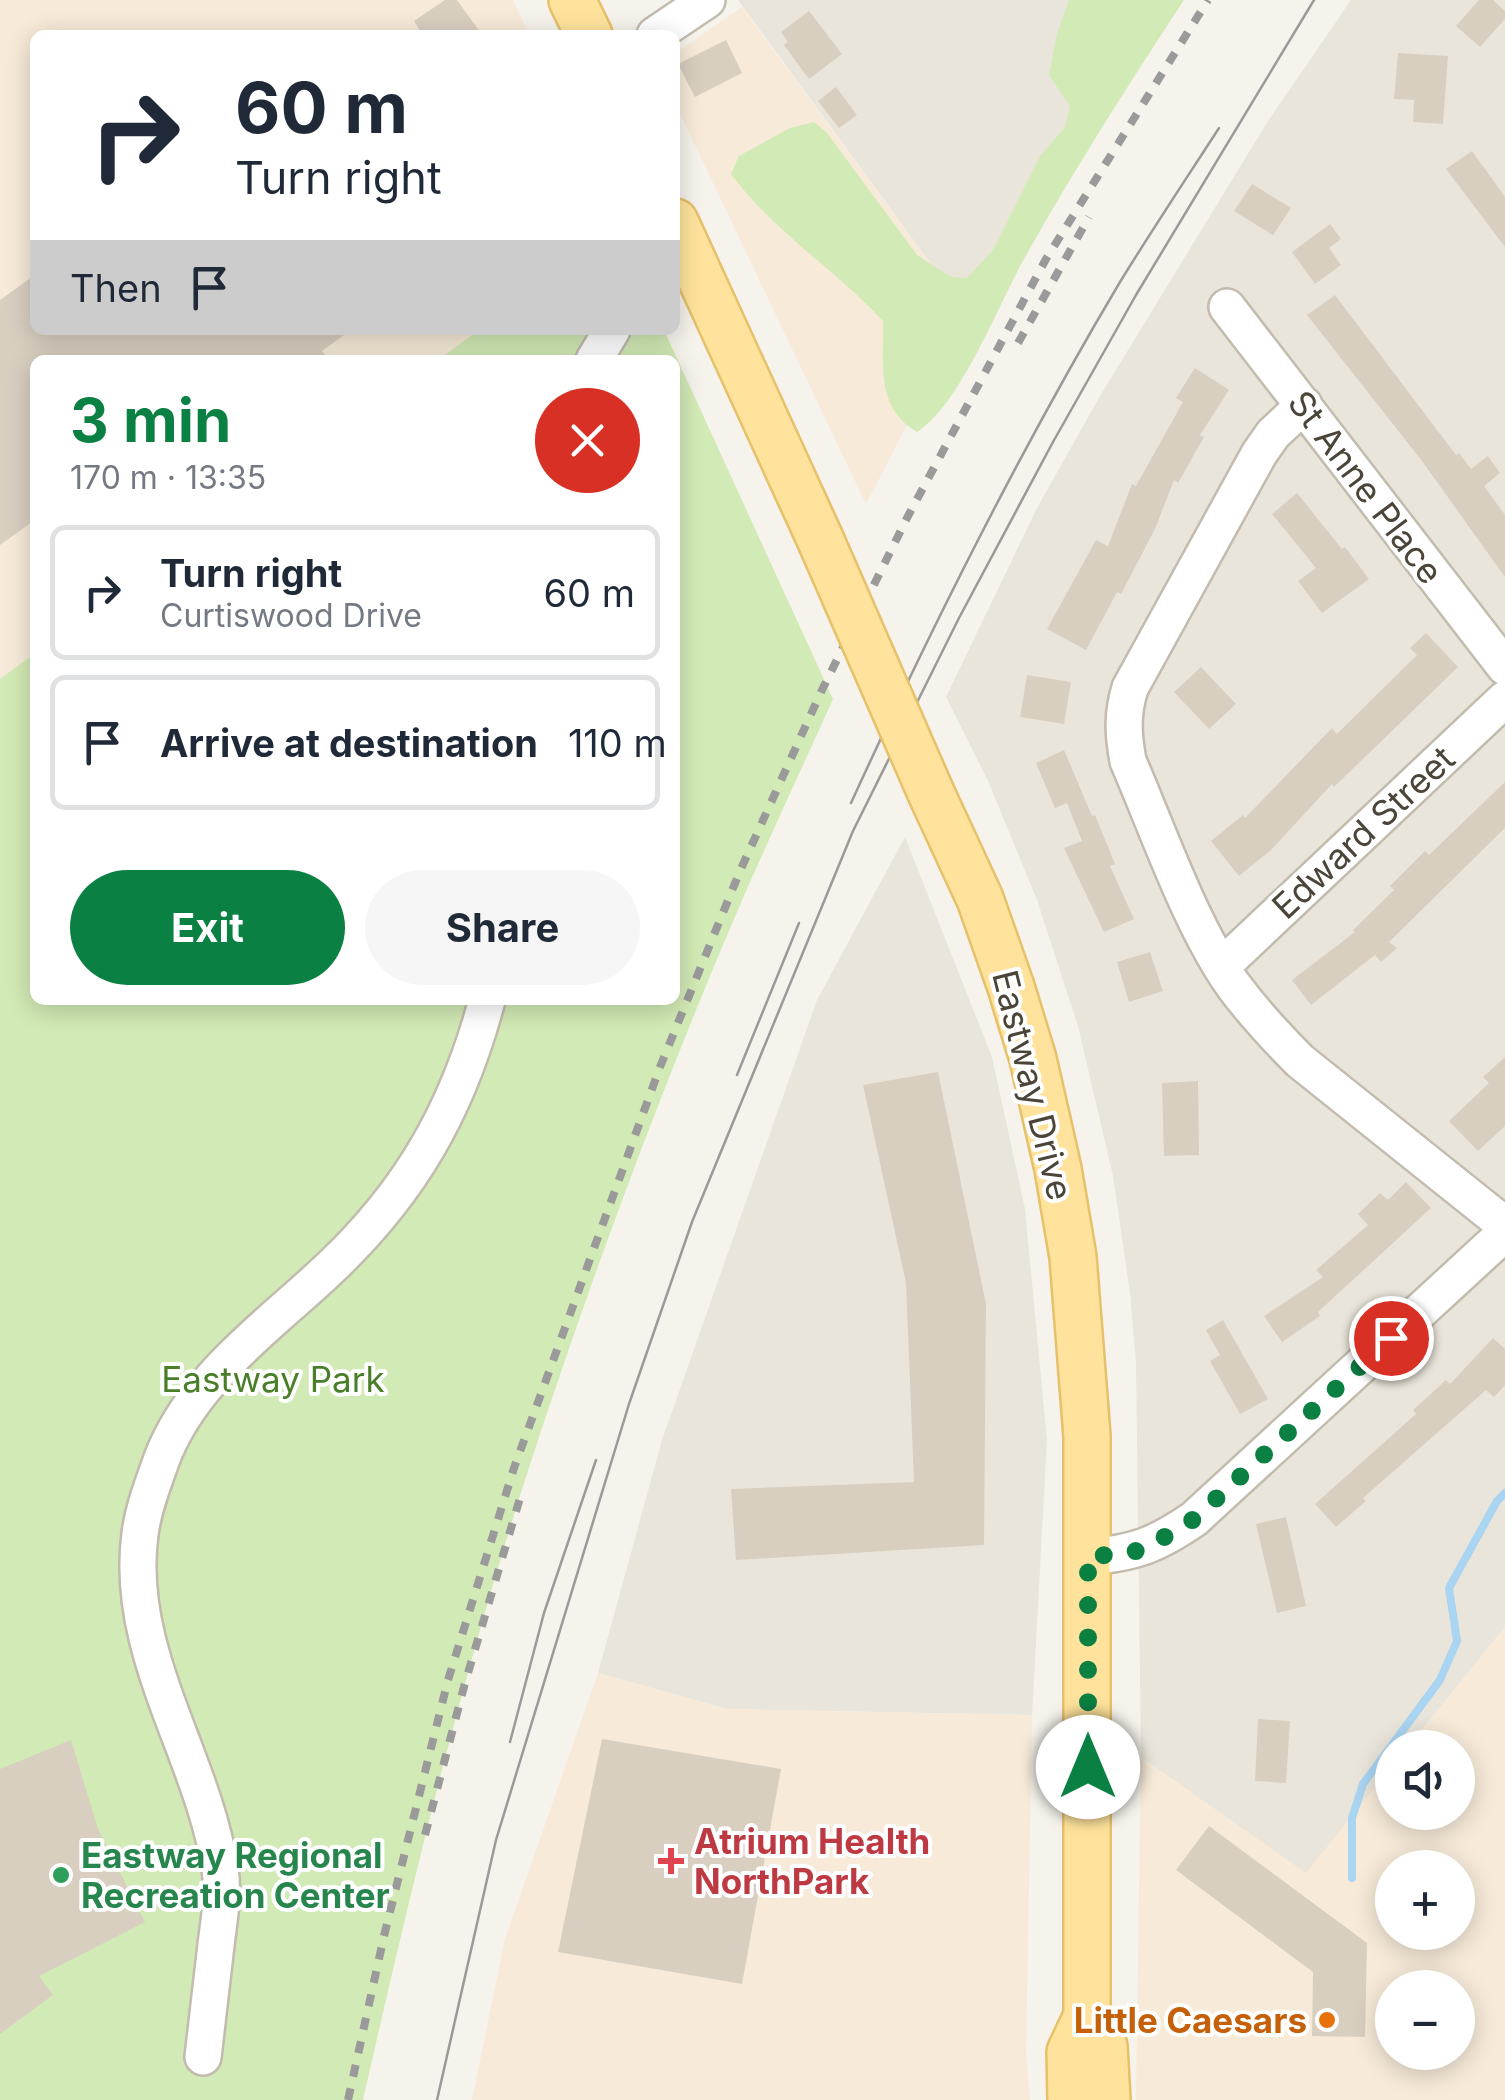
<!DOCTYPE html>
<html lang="en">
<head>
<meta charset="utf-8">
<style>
  :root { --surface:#fff; --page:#f6f6f7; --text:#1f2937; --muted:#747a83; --line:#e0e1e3; --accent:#0b8043 }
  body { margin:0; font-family:Inter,sans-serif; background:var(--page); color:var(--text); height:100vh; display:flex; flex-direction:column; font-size:38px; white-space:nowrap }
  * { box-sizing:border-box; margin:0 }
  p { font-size:32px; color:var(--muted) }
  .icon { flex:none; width:55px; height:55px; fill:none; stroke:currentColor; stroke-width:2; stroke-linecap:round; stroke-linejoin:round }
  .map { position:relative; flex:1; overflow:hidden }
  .drawer { position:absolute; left:30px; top:355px; width:650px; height:650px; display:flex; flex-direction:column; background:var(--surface); border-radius:15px; box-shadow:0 5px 25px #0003 }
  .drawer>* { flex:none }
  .top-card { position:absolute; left:30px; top:30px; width:650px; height:305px; border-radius:15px; box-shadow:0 5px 25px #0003; background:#fff; color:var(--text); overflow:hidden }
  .tools { position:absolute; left:1375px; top:1730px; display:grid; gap:20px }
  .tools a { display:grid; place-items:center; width:100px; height:100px; border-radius:50%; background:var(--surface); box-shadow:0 5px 25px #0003; font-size:50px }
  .pin { position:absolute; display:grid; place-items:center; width:85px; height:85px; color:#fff; margin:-42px; border:5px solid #fff; border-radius:50%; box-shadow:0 2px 10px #0007 }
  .me { position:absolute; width:110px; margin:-55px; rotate:0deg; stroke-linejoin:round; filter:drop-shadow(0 0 8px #0008) }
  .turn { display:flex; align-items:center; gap:35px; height:210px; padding:0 40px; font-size:45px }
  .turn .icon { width:130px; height:130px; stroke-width:2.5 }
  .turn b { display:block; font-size:70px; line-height:85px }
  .then { display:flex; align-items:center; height:95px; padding:0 40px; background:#0003; gap:20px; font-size:38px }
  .round { display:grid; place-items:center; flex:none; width:105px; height:105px; border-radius:52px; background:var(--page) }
  .head { display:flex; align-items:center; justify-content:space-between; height:170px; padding:0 40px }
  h1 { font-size:60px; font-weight:700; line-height:75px; color:var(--accent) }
  .action { display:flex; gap:20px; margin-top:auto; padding:20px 40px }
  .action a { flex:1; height:115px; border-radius:60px; background:var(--accent); color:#fff; font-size:40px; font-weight:700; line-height:115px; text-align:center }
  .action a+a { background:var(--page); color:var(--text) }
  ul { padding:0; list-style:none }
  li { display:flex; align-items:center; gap:30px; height:135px; margin:0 20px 15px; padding:0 20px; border:5px solid var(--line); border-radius:15px }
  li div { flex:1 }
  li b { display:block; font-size:38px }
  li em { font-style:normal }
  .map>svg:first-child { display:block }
  .residential { fill:#eae5da }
  .commercial { fill:#f7ead8; fill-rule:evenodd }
  .green { fill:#d2eab5 }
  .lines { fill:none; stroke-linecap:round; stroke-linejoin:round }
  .stream { stroke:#a9d4f2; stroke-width:8 }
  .building { fill:#d8cfc1 }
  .minor-casing { stroke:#c2bbae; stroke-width:40 }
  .major-casing { stroke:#e6c16a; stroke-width:50 }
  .minor { stroke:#fff; stroke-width:35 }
  .major { stroke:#ffe39c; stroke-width:45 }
  .tram { stroke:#9a9a9a; stroke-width:2.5 }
  .rail { stroke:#9a9a9a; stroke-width:8; stroke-dasharray:12 12; stroke-linecap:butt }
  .major-bridge-casing { stroke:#e6c16a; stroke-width:50; stroke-linecap:butt }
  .major-bridge { stroke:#ffe39c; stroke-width:45 }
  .route { stroke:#0b8043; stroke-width:18; stroke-dasharray:0 32.4 }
  .health-dot { fill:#e0444e; stroke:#fff; stroke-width:4 }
  .leisure-dot { fill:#2e9e5b; stroke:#fff; stroke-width:4 }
  .food-dot { fill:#e8710a; stroke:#fff; stroke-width:4 }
  .labels { text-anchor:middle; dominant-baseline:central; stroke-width:8; stroke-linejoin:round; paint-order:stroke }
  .street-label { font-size:35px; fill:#4b4439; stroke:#fff }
  .park-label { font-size:35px; fill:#4a7f2a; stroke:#fff }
  .health-label { font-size:35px; font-weight:bold; fill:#be3a42; stroke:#fff; text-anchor:start }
  .leisure-label { font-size:35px; font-weight:bold; fill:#27864d; stroke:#fff; text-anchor:start }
  .food-label { font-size:35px; font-weight:bold; fill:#c56008; stroke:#fff; text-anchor:end }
</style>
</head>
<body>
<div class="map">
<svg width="1505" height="2100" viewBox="0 0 1505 2100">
  <rect width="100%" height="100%" fill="#f6f3ec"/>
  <path class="residential" d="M738 0H1162L966 312Z
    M1351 0H1505V1627L1408 1747 1392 1748V1766L1306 1874 1141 1757 1136 1363 1130 1293 1113 1176 1078 1026 1037 900 988 781 946 697 1037 508 1100 396 1268 121Z
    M905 837 992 1057 1025 1209 1047 1440 1032 1715 727 1709 598 1673 662 1440 817 1000Z"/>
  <path class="commercial" d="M0 0H513L529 35H35V330H541L528 360H35V1000L0 1046Z
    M742 7 966 312 866 504 675 103V53Z
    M1505 1627V2100H1136L1141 1757 1306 1873 1392 1766V1812H1458V1748L1408 1747ZM1392 1868H1458V1932H1392ZM1392 1988H1458V2052H1392Z
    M598 1673 727 1709 1032 1715 1026 2052 1030 2100H472L505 1939Z"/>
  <path class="green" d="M1069 0H1184C1129 84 1073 171 1024 259 998 306 960 405 917 432 875 407 884 364 883 321 835 269 774 232 731 174L739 156 790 128 814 122 827 133 917 255 951 277 967 278 993 250 1040 156 1065 127 1070 106 1049 75 1057 34Z
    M479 330H664L833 699C798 777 761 855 728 933 662 1089 603 1247 549 1407 472 1634 416 1866 363 2100H0V679L35 653V1000H675V360H438Z"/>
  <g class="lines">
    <path class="stream" d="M1352 1878V1818L1363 1784 1440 1680 1457 1641 1449 1588 1497 1501 1505 1493"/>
  </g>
  <path class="building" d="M445 0H457L482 35H423L414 21Z
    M1479 0H1493L1505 11V19L1480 47 1456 26Z
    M809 11 842 54 809 79 784 45 788 42 781 32Z
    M726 40 742 73 695 97 678 64Z
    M1398 53 1448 56 1443 124 1413 122 1414 100 1394 99Z
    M836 87 857 115 839 128 818 101Z
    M1472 151 1505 197V247L1446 169Z
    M1252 184 1291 208 1273 235 1234 211Z
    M1330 224 1341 239 1329 248 1341 265 1315 284 1292 252Z
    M35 275V330H351L322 351 329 360H35V520L0 545V300Z
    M1335 295 1456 455 1459 453 1471 469 1488 456 1500 473 1484 486 1505 515V577L1422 461 1307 315Z
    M1195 368 1229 390 1200 435 1204 437 1178 483 1174 480 1155 529 1121 594 1117 592 1086 650 1047 629 1096 540 1108 546 1132 484 1136 486 1183 402 1176 398Z
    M1297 493 1342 549 1345 547 1369 579 1322 613 1298 581 1316 568 1272 514Z
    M1426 633 1458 667 1334 787 1332 784 1271 850 1239 876 1211 841 1243 815 1245 818 1332 728 1337 734 1417 655 1410 648Z
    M1201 667 1236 704 1209 729 1174 692Z
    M1027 675 1071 682 1064 724 1020 717Z
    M1064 750 1092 816 1095 815 1115 864 1110 866 1134 919 1104 932 1064 848 1082 841 1067 803 1055 808 1036 763Z
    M1505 782V828L1389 942 1397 948 1381 962 1375 955 1311 1005 1292 980 1355 932 1353 930 1394 890 1390 886 1425 851 1429 855Z
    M1150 952 1163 991 1129 1002 1117 962Z
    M1505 1057V1126L1478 1151 1449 1121 1489 1083 1483 1077Z
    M938 1072 986 1304 984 1545 736 1560 731 1489 914 1482 906 1283 863 1085Z
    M1198 1081 1199 1155 1164 1156 1162 1083Z
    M1406 1182 1431 1208 1318 1312 1320 1316 1282 1342 1264 1316 1323 1277 1316 1270 1368 1225 1358 1214 1380 1193 1388 1200Z
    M1223 1320 1268 1399 1240 1414 1210 1361 1220 1355 1206 1330Z
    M1493 1338 1505 1349V1385L1494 1397 1486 1390 1363 1498 1366 1501 1336 1527 1315 1504 1416 1414 1413 1410 1446 1380 1450 1384Z
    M1286 1517 1306 1606 1277 1613 1256 1524Z
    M1258 1719 1290 1721 1286 1783 1255 1781Z
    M602 1739 781 1769 742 1984 558 1952Z
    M71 1740 98 1829 145 1922 39 1976 53 1995 0 2034V1769Z
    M1209 1826 1367 1943 1365 2037 1312 2036 1313 1972 1176 1870Z"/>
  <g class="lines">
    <defs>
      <path id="minor" d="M655 35 707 0
        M1227 307 1505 667
        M594 360 612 330
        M1304 405 1273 434 1259 454 1130 688C1122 714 1123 734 1128 761 1158 830 1190 924 1233 985 1253 1012 1276 1037 1300 1061L1505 1225
        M1222 966 1505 699
        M1088 1557C1135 1553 1156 1545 1194 1519L1505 1233
        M203 2057C207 2020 212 1982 216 1945 219 1920 224 1894 220 1869 203 1756 124 1653 140 1534 143 1509 153 1484 161 1461 191 1379 268 1327 329 1269 411 1192 458 1109 487 1000"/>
      <path id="major" d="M572 0 589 35
        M675 222 821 541
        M931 793 980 899 1011 987 1033 1059 1058 1169 1073 1257 1087 1436V2016L1070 2052 1071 2100
        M1087 2016 1104 2046 1107 2100"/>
    </defs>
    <use href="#minor" class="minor-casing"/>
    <use href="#major" class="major-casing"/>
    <use href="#minor" class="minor"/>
    <use href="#major" class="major"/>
    <path class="tram" d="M851 803C932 626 1020 450 1120 282 1152 230 1186 179 1219 128
      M737 1075 799 923
      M510 1742 544 1613 596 1460
      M437 2100 496 1840 629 1404 692 1222 853 831 959 618 1053 442 1136 295 1314 0"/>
    <path class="rail" d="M1018 343 1089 217
      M425 1835 465 1683 520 1498
      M348 2100 384 1936 448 1680 514 1468 660 1067 740 871 821 692 908 516 1046 259 1208 0"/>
    <defs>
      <path id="major-bridge" d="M821 541 931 793"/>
    </defs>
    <use href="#major-bridge" class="major-bridge-casing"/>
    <use href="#major-bridge" class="major-bridge"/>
  </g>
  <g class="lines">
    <path class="route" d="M1088 1767V1556L1127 1554 1148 1547 1194 1519 1391 1338"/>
  </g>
  <path class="health-dot" d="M666 1846h10v10h10v10h-10v10h-10v-10h-10v-10h10z"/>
  <circle class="leisure-dot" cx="61" cy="1875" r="10"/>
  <circle class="food-dot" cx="1327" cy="2020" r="10"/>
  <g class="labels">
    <g class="street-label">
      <text transform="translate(1366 487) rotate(53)">St Anne Place</text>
      <text transform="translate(1363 832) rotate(-43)">Edward Street</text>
      <text transform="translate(1033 1085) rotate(76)">Eastway Drive</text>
    </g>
    <g class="park-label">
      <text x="273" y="1379">Eastway Park</text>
    </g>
    <g class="health-label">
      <text x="694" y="1841">Atrium Health<tspan x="694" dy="40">NorthPark</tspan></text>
    </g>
    <g class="leisure-label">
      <text x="81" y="1855">Eastway Regional<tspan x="81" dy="40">Recreation Center</tspan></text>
    </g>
    <g class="food-label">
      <text x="1307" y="2020">Little Caesars</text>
    </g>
  </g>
</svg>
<div class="tools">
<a><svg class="icon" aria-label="sound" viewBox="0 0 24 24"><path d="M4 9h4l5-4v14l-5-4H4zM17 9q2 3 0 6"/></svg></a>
<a>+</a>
<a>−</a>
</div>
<div class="pin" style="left:1391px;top:1338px;background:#d93025"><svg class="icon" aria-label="arrive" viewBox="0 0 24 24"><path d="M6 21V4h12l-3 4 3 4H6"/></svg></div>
<svg class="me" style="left:1088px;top:1767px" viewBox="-20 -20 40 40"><circle r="19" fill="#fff"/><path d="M0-13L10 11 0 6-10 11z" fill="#0b8043"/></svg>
<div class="top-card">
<div class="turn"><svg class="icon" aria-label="right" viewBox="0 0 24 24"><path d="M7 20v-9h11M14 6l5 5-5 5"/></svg><div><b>60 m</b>Turn right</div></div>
<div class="then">Then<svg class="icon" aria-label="arrive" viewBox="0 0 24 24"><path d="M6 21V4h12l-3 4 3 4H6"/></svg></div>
</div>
<section class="drawer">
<div class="head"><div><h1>3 min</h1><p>170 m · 13:35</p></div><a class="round" style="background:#d93025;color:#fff"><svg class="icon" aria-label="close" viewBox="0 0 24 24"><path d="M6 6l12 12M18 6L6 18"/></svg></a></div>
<ul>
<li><svg class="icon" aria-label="right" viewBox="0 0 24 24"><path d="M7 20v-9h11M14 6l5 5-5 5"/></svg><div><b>Turn right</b><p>Curtiswood Drive</p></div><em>60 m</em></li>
<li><svg class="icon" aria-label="arrive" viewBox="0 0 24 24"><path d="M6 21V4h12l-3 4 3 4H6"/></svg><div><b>Arrive at destination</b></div><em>110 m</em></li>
</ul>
<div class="action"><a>Exit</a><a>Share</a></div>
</section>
</div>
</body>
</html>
